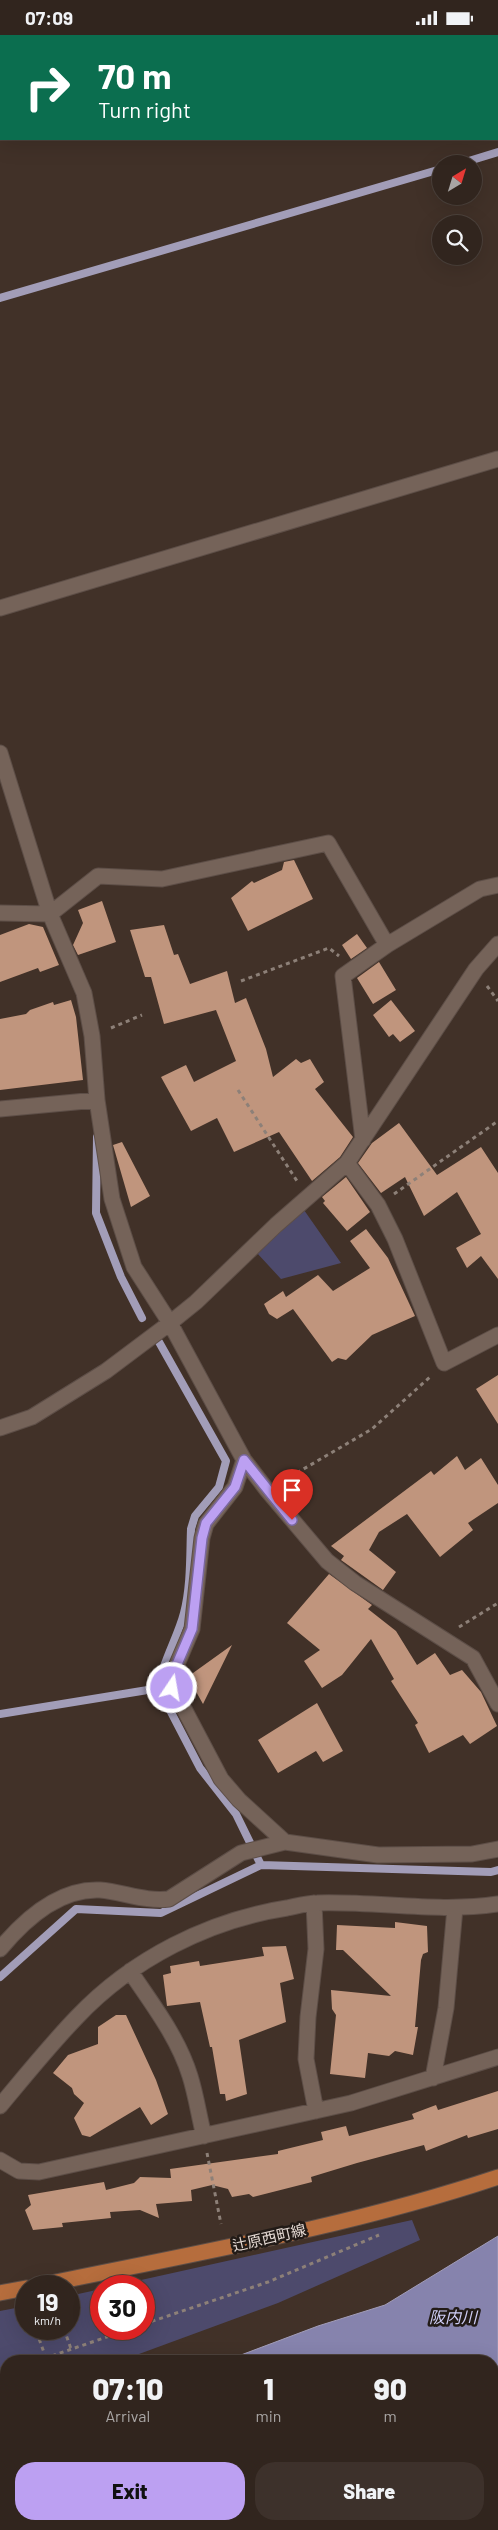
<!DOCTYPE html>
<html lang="en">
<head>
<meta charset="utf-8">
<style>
  :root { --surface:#31251e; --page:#3d312b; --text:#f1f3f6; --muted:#a8a5a4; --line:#4c423c; --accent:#bca0f2 }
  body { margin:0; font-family:Barlow,"Noto Sans JP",sans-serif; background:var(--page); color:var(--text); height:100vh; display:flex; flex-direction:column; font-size:19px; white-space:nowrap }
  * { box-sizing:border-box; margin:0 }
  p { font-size:16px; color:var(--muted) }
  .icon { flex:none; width:28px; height:28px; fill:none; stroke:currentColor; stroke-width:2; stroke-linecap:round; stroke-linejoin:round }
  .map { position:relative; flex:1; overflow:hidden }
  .side { position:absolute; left:0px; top:2320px; width:499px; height:175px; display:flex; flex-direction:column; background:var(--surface); border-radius:20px 20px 0 0; box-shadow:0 5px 20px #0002,0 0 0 1px var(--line) }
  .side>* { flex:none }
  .guide { position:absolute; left:0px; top:0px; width:499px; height:105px; box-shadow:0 5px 20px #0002,0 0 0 1px var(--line); background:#0b6e4f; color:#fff; overflow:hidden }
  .needle { width:32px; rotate:38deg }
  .buttons { position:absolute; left:432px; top:120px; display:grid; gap:10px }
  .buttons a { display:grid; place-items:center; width:50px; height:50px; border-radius:50%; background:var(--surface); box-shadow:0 5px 20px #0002,0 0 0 1px var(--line); font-size:25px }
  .speed { position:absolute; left:15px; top:2240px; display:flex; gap:10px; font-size:25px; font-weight:700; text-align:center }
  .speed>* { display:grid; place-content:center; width:65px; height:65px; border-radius:50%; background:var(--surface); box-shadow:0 5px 20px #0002,0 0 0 1px var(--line); line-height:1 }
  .speed small { font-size:12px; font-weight:400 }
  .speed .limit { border:8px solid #d22; background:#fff; color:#111 }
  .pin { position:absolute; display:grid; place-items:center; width:42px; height:42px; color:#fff; margin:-51px -21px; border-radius:50% 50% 50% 0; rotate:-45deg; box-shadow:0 0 5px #0007 }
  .pin .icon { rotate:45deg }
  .me { position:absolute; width:55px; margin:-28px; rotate:12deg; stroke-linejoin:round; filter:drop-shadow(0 0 4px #0008) }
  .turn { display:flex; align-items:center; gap:18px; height:105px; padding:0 15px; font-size:22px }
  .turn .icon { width:65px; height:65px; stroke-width:2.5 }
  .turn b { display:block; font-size:35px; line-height:42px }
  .eta { display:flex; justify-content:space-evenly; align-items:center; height:85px; text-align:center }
  .eta b { font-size:30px; font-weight:800; line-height:35px }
  .button { display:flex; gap:10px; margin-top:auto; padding:10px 15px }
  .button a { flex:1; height:58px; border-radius:20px; background:var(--accent); color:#111; font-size:20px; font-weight:800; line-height:58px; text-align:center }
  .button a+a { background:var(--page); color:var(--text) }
  .status { display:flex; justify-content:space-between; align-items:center; height:35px; padding:0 25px; background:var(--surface); direction:ltr }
  .status svg { height:14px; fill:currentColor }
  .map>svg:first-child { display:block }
  .green { fill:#4d4a6c }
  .water { fill:#8683ad; stroke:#a29db8 }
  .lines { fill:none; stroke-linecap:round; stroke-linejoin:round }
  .stream { stroke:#a29db8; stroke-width:8 }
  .building { fill:#c0957d }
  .minor-casing { stroke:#5d4e47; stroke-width:17 }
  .major-casing { stroke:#5d4e47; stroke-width:17 }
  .path { stroke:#8d8078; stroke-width:3; stroke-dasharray:4 4; stroke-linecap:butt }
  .minor { stroke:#756359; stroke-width:15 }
  .major { stroke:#b66d3d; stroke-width:15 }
  .route-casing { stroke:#7a689d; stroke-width:12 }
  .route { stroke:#bca0f2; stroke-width:9 }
  .labels { text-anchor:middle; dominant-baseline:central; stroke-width:5; stroke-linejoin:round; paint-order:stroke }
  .street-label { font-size:15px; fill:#e4d9d3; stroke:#221b17 }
  .water-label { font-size:16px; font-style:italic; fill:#cfcef6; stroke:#221b17 }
</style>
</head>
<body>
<div class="status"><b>07:09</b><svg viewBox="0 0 49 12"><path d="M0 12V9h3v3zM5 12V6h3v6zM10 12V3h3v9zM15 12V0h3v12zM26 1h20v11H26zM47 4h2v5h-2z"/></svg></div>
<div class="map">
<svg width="498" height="2495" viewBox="0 0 498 2495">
  <rect width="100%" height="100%" fill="#413128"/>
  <path class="green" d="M304 1175 341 1228 281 1244 257 1218Z
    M412 2185 420 2205 278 2268 120 2326H6V2368L0 2370V2276L26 2271V2294H69V2261L101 2254V2294H144V2251H114Z"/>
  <path class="water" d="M498 2201V2347L493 2348 492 2326H225L318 2291 385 2270Z
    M6 2401V2489H74L57 2495H0V2403Z"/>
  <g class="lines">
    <path class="stream" d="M459 129 498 117
      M0 263 441 134
      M97 1102 96 1178 121 1242 142 1283
      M159 1307 226 1426 219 1452 195 1481 191 1494C190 1521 191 1551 184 1578 178 1602 160 1632 159 1654L200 1733 236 1779 261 1830
      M0 1679 160 1653
      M0 1942 76 1874 161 1878 261 1830 491 1837 498 1835"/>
  </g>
  <path class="building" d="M294 825 313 864 248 896 231 863 252 846 254 848 282 835 284 827Z
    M102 866 116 907 78 920 73 910 83 888 78 875Z
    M29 889 43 892 59 930 40 937 38 933 0 947V900Z
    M164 890 174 920 178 919 190 949 227 936 235 968 246 963 266 1014 273 1042 296 1024 301 1028 310 1024 324 1047 315 1054 353 1102 340 1122 312 1146 279 1097 234 1117 217 1083 191 1096 161 1042 186 1030 194 1047 236 1026 216 975 164 989 151 942H145L130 895Z
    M357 899 367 913 351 924 342 910Z
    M379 927 396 955 373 969 357 943Z
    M71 965 76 982 83 1045 0 1055V984L26 979 30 975 53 967 54 970Z
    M391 965 415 996 400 1007 393 999 389 1002 373 980Z
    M399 1088 437 1140 481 1112 498 1138V1244L481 1221 467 1233 456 1213 481 1199 457 1157 424 1181 405 1142 381 1158 358 1128 372 1108Z
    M122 1107 150 1161 131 1172 113 1110Z
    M346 1142 370 1177 347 1196 323 1168 325 1166 322 1162Z
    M366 1194 388 1223 415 1281 372 1300 346 1325 338 1323 332 1327 293 1274 277 1284 269 1279 264 1269 283 1256 286 1262 318 1240 333 1256 370 1233 350 1206Z
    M498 1340V1389L476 1354Z
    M457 1421 465 1435 481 1423 498 1450V1468L468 1488 473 1495 440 1522 407 1479 379 1497 369 1515 396 1537 383 1555 341 1525 344 1521 331 1511 431 1436 434 1440Z
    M329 1539 372 1570 368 1574 396 1596 417 1630 435 1618 450 1640 462 1635 481 1657 497 1691 470 1709 463 1700 429 1718 415 1690 418 1688 391 1646 394 1644 371 1604 342 1640 322 1653 304 1626 320 1615 287 1588Z
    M232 1610 203 1669 190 1646 193 1638Z
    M317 1668 343 1716 323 1727 316 1716 278 1738 258 1705Z
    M395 1887 427 1891 428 1917 423 1919 421 1925 415 1992H418L413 2020 395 2016 389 2021 368 2018 365 2043 330 2039 336 1980 332 1974 331 1955 391 1961 343 1915H336L337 1890 395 1893Z
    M286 1911 294 1944 280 1948 286 1987 239 2005 247 2059 226 2066 225 2059H220L212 2012H210L200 1967 167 1971 163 1940 171 1938 170 1931 199 1926 200 1931 264 1921 262 1912Z
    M116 1980H126L156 2045 168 2079 151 2090 140 2072 90 2102 82 2100 74 2083 84 2068 74 2059 72 2053 53 2038 68 2020 98 2009V1992Z
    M498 2056V2094L468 2103 467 2100 426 2116 424 2110 357 2128 311 2142 312 2147 253 2162 249 2159 232 2162 228 2154 212 2150 191 2155 192 2166 156 2169 159 2183 140 2175 110 2177 111 2183 62 2188 63 2192 33 2195 25 2175 31 2170 28 2160 104 2147 106 2155 134 2148 140 2142 171 2143 170 2134 278 2119V2116L323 2105 321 2097 346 2091 349 2101 414 2084 412 2079 436 2070 438 2075Z"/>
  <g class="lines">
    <defs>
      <path id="minor" d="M0 573 498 424
        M0 718 50 879 84 958 92 1001 97 1065 112 1164 134 1232 170 1288 244 1425 267 1455 327 1526 355 1548 473 1623 498 1669
        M0 878 50 879 98 841 162 844 328 808 387 910 480 854 498 850
        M0 1074 97 1065
        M363 1105 343 941 387 910
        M347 1128 378 1170 395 1204 444 1328 498 1300
        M0 1393 32 1382 106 1336 170 1288 196 1267 276 1190 347 1128 476 934 498 909
        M285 1807 378 1820 472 1819 498 1814
        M314 1868 316 1914 308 1982 306 2024 316 2076
        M0 1914C24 1885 59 1853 100 1855 123 1857 146 1867 169 1864L241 1818 285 1807 239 1765 221 1744 173 1653 172 1641 192 1594 202 1503 206 1489 235 1452 244 1425
        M130 1936C152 1969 178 2002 190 2041 196 2060 199 2081 204 2101
        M433 2043 446 1973 455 1873
        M0 2071C25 2041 50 2010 77 1982 132 1924 209 1885 287 1873 297 1871 307 1868 317 1868 378 1866 438 1878 498 1869
        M0 2125 19 2136 39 2137 351 2068 498 2022"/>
      <path id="major" d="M37 2251C191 2219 348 2192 498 2142
        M0 2258 26 2253"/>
    </defs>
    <use href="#minor" class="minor-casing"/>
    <use href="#major" class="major-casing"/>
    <path class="path" d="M241 946 329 913 339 921
      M487 951 498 966
      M111 993 142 980
      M238 1055 297 1146
      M394 1159 498 1086
      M283 1446 372 1394 430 1342
      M459 1592 498 1568
      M207 2118 221 2189
      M144 2289 268 2247 379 2200
      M64 2294 71 2314
      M46 2323 37 2298 49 2294
      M37 2326 130 2294
      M0 2339 6 2337
      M492 2455 498 2453
      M383 2495 400 2489"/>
    <use href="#minor" class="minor"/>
    <use href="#major" class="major"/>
  </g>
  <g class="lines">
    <defs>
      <path id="route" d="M172 1653V1641L192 1594 202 1503 206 1488 235 1452 244 1425 292 1485"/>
    </defs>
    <use href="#route" class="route-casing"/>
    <use href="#route" class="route"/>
  </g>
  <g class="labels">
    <g class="street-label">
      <text transform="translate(269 2202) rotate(-13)">辻原西町線</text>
    </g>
    <g class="water-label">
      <text x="453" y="2281">阪内川</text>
    </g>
  </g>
</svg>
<div class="buttons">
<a><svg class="needle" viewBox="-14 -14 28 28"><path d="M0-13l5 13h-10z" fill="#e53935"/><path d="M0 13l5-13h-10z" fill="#a8a5a4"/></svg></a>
<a><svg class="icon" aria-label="search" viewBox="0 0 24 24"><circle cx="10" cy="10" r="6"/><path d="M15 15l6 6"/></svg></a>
</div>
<div class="speed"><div>19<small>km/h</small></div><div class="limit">30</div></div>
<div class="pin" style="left:292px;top:1485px;background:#d93025"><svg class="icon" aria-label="arrive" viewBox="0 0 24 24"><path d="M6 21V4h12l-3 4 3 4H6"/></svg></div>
<svg class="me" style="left:172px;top:1653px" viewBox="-20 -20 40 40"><circle r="17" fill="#bca0f2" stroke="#fff" stroke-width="3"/><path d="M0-11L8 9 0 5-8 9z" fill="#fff"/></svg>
<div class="guide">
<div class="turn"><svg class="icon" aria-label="right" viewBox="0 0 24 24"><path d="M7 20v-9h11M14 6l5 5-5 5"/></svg><div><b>70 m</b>Turn right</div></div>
</div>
<section class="side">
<div class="eta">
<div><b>07:10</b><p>Arrival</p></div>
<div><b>1</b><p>min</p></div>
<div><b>90</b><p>m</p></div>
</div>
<div class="button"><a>Exit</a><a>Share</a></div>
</section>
</div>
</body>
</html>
